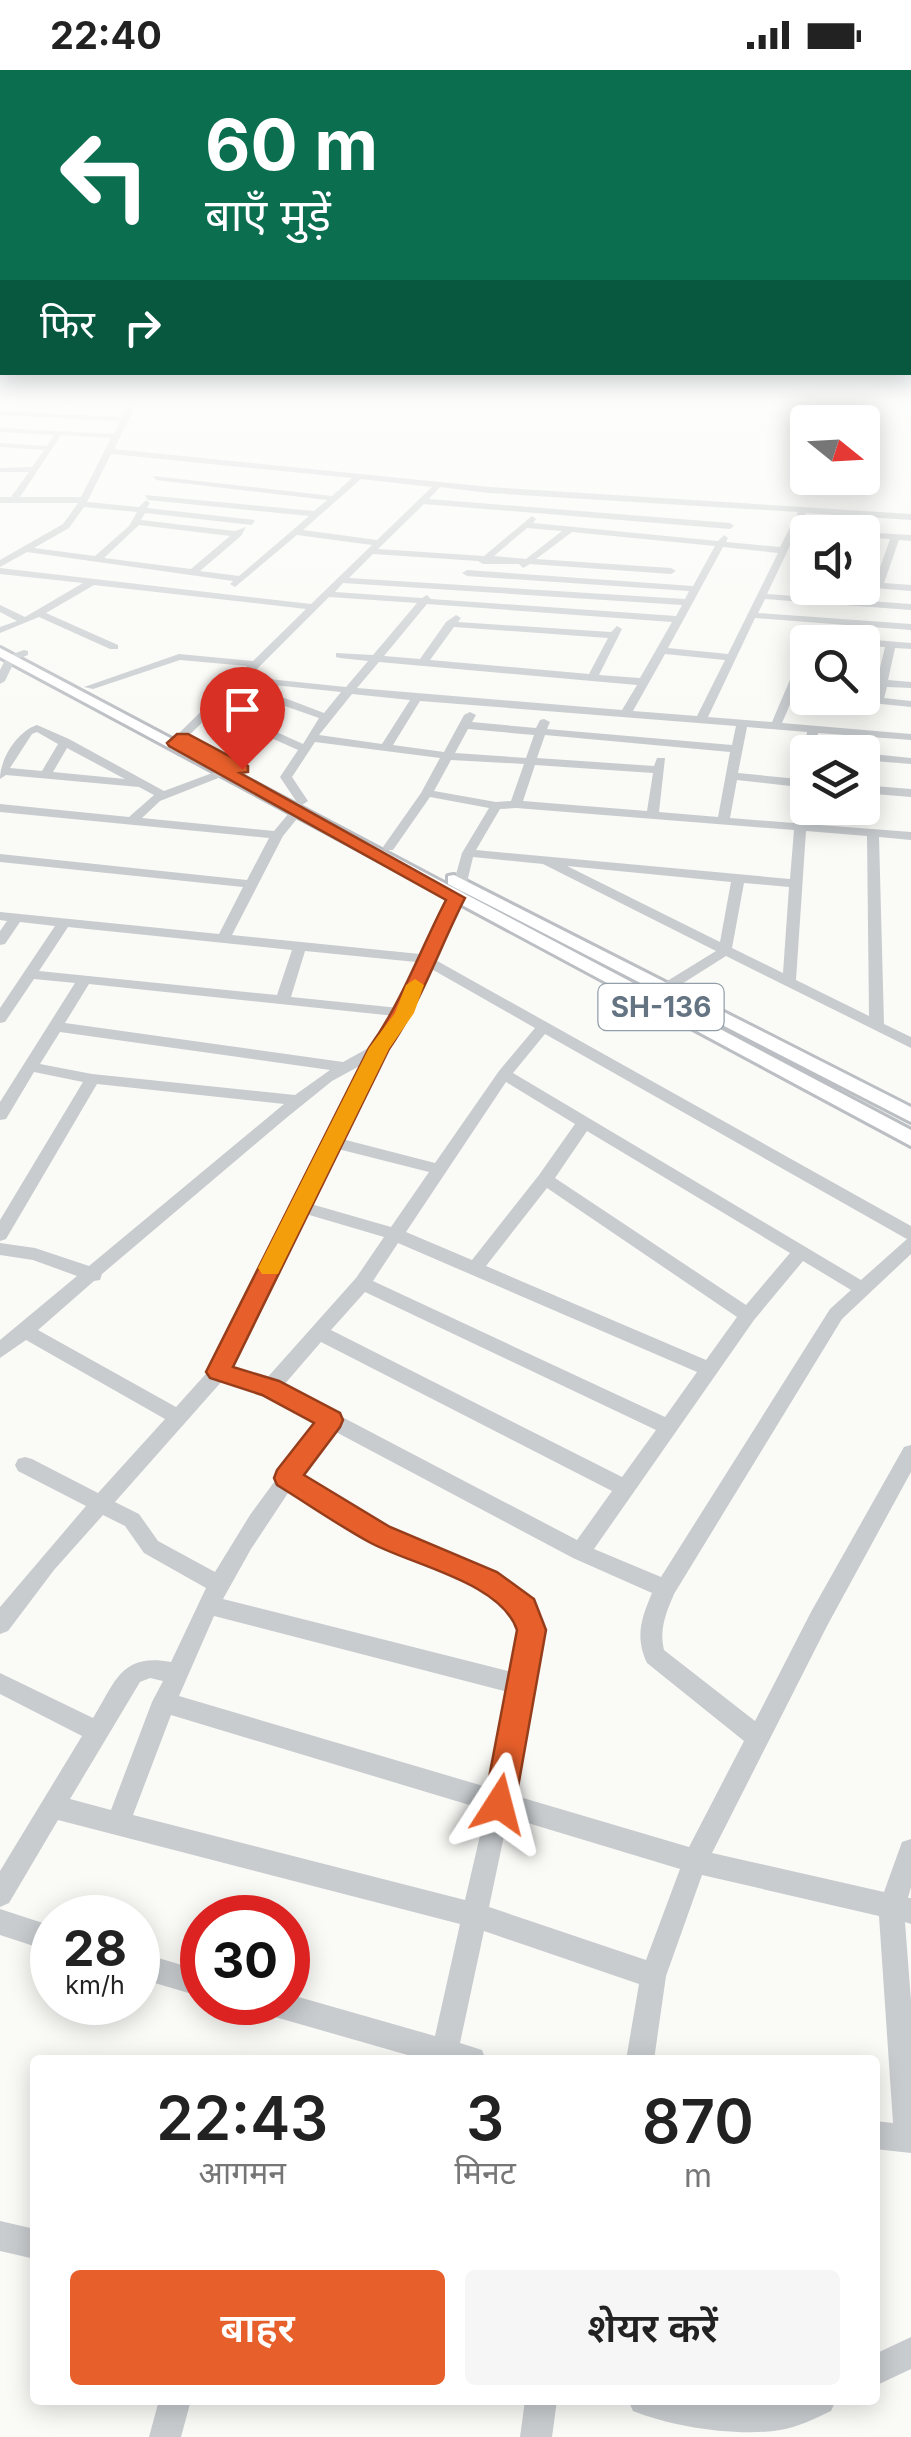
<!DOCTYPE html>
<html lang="hi">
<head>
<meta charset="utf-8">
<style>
  :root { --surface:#fff; --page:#f6f6f6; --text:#222; --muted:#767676; --accent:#e75f2a }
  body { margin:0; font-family:Inter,"Noto Sans Devanagari",sans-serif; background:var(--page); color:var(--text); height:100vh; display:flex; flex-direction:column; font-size:38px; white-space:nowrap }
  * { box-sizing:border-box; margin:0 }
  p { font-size:32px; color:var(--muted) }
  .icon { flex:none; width:55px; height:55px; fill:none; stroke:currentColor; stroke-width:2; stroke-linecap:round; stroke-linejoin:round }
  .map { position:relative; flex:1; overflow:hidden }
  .sheet { position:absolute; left:30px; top:1985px; width:850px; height:350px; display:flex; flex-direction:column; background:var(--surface); border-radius:10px; box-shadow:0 5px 25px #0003 }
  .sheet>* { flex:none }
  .hud { position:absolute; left:0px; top:0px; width:912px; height:305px; box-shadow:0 5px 25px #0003; background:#0b6e4f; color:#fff; overflow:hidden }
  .needle { width:65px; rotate:108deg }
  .controls { position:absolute; left:790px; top:335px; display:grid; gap:20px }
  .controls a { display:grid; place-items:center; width:90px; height:90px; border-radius:10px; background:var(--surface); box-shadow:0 5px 25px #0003; font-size:50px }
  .speed { position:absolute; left:30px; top:1825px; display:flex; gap:20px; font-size:50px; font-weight:700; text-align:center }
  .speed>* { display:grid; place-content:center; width:130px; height:130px; border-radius:50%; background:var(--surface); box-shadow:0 5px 25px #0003; line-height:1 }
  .speed small { font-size:25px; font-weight:400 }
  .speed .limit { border:15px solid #d22; background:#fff; color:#111 }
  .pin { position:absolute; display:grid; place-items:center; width:85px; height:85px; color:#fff; margin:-102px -42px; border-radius:50% 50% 50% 0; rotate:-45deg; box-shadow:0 0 10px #0007 }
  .pin .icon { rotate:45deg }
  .me { position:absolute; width:110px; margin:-55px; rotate:9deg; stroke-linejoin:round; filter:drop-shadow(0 0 8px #0008) }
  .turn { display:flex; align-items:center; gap:35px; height:210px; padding:0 40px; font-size:45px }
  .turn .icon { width:130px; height:130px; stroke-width:2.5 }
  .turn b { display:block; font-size:70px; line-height:85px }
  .then { display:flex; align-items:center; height:95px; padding:0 40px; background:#0003; gap:20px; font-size:38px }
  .eta { display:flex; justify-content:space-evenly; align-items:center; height:170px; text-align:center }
  .eta b { font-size:60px; font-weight:600; line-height:70px }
  .action { display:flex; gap:20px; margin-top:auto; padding:20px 40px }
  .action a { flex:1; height:115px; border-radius:10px; background:var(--accent); color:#fff; font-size:40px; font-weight:600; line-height:115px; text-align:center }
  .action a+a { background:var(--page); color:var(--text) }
  .status { display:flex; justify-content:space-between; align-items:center; height:70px; padding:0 50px; background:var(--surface); direction:ltr }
  .status svg { height:28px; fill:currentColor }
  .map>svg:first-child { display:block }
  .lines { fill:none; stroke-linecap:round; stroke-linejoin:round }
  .major-casing { stroke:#bbbfc3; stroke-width:6 }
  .minor { fill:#c8cccf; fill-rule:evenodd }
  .major { fill:#fff; fill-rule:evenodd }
  .route { fill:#e75f2a; stroke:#963e1b; stroke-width:2.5 }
  .slow { fill:#f59e0b }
  .labels { text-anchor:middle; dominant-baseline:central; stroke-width:10; stroke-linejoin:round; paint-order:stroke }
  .shield { fill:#fff; stroke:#929ea8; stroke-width:2.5 }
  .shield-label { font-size:28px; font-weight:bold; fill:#647483 }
</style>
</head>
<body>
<div class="status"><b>22:40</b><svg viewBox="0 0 49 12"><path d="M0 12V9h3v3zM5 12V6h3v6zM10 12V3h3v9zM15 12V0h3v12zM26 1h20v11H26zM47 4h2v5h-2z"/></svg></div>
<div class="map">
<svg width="911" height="2367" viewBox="0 0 911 2367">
  <rect width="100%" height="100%" fill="#fafaf7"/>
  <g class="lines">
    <defs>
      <path id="major" d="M0 578 911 1060V1076L0 587Z
        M454 805 911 1037V1052L448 814V806Z"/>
    </defs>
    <use href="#major" class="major-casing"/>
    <path class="minor" d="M23 329H74L77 331 73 333Z
      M131 329H139L114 379 489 417 911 444V450L806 443 799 458 838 462 796 463 767 524 911 534V540L765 529 758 543 911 554V560L755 548 708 647 772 652 803 579 808 576V593L782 653 911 664V670L818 663 816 682H808V685L804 682 807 662 747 657 738 703 808 710V718L737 710 730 748 911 762V770L879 767 884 954 911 967V978L726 886 669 922H659V916L716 881 543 794 473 787 463 829 432 888 911 1156V1184L842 1249 674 1524C666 1543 659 1559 664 1580L755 1651 811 1542 904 1377 911 1375V1402L827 1556 712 1783 884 1822 902 1772 911 1769V1817L908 1828H911V1854L905 1852 911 1931V2083L875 2079V2051L893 2053 879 1846 702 1805 666 1906 654 1990H626L639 1914 484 1861 460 1973 482 1980 486 1990H425L268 1945 259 1941 255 1932H288V1924L435 1966 460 1854 58 1750 9 1833 0 1837V1801L82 1666 0 1624V1603L93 1648C116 1611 121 1583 171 1592L206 1518 144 1483 125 1456 103 1445 54 1500 8 1561 0 1564V1537L86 1436 18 1401 15 1395 18 1389 25 1387 32 1389 98 1423 165 1349 26 1270 0 1288V1270L77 1206 33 1190 0 1185V1173L35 1178 89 1196 284 1034 97 1014 6 1169 0 1171V1150L83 1012 34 1002 6 1049 0 1050V1032L75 913 34 909 5 952 0 953V938L55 856 20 852 5 874 0 875V861L7 851 0 850V842L219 864 243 817 0 792V784L247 810 269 768 0 742V734L129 747 154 725 139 717 6 705 0 709C0 688 18 661 37 655L69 669 164 721 223 699H231V703L160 731 142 748 274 761 294 737H302L304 740 283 766 232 865 420 884 449 829 462 783 489 738 430 727 393 780H385L383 777 421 723 440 688 315 672 292 707 308 731 302 735 298 734 280 707 298 680 213 642 179 675 169 673 247 596 180 590 93 619 84 617 179 584 253 591 306 539 94 515 46 543 118 575V579H110L39 547 0 563V557L17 551 0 542V535L25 547 83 513 0 504V498L311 534 372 475 297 465 235 517 230 514 233 511 27 482 0 497V490L63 454 78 433H0V427H11L29 402H0V398L32 397 44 380 0 377V373L47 376 54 365 0 362V358L114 364 120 351 0 345V341L122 347ZM61 365 111 368 81 427H20ZM111 384 352 408 332 426 153 406 156 410 327 430 314 441 145 425 148 430 309 446 239 506 200 501 241 466 246 457 235 461 141 450 145 443 252 455 255 450 147 438 150 433 146 430 139 437 87 432ZM361 409 432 417 377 470 303 460ZM440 417 489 423 798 442 780 477 726 472 728 468 724 465 718 471 533 453 536 449 532 446 484 486 378 479 424 434 730 459 734 456 730 453 429 429ZM84 437 137 442 129 456 95 486 34 478 69 458ZM139 455 230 466 191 499 104 488ZM527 458 562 461 526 489 494 486ZM572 462 715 476 693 516 467 500 462 503 467 506 689 521 685 529 349 508 373 484 478 491 483 494H519L523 498 530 494 671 504 676 501 671 498 536 489ZM723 477 778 483 728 584 668 578ZM343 513 682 535 676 546 431 529 427 525 422 528 335 522ZM329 527 417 533 373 585 336 583V587L340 588 368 591 346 617 249 607ZM427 534 672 552 640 608 599 605 622 559 617 556 611 562 458 552 461 548 456 545 446 552 420 589 384 586ZM454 557 608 568 589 604 430 590ZM665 584 725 590 697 646 633 641ZM379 592 637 615 622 640 357 618ZM243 612 341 622 324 643ZM236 619 319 648 303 674 219 636ZM352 624 410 630 382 674 319 665ZM420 631 736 656 732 675 547 659 550 652 544 649 540 650 536 658 472 652 476 645 470 642 464 645 444 682 393 675ZM468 659 534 665 526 688 455 683ZM37 662 58 674 42 701 10 698 32 664ZM545 665 730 682 718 747 659 742 665 688H657L654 696 537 688ZM67 678 125 709 53 702ZM451 690 524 694 511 731 496 732 434 721ZM535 695 653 703 647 741 523 731ZM516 738 794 760 790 809 476 780 500 739ZM806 761 867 766 869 946 796 910ZM567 796 731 812 720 872ZM744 813 789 817 783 903 732 878ZM68 857 292 880 277 925 39 901ZM305 881 416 892 399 938 291 927ZM428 897 535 958 499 1001 435 1093 342 1069 386 979 412 943ZM89 914 395 946 374 975 343 992 65 953ZM60 962 330 1000 295 1025 92 1004 40 994ZM545 964 905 1168 907 1169 861 1210 513 1003ZM365 993 212 1297 176 1337 38 1260 94 1211 100 1210 102 1204 285 1049 332 1011ZM506 1012 575 1054 539 1105 472 1190 406 1162ZM587 1061 790 1183 746 1235 555 1108ZM338 1079 429 1102 391 1157 311 1134ZM547 1118 737 1247 706 1290 486 1196ZM306 1144 384 1167 356 1208 266 1309 230 1298ZM398 1173 697 1302 665 1347 373 1211ZM803 1191 851 1220 830 1239 661 1507 594 1479 754 1250ZM365 1222 656 1360 622 1407 331 1260ZM321 1272 612 1421 577 1470 283 1316ZM223 1310 263 1323 318 1352 250 1445 215 1502 158 1471 139 1444 115 1432ZM334 1361 573 1488 652 1523C641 1549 635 1567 647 1593L744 1671 689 1777 513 1725 542 1560 532 1531 519 1518 495 1503 388 1459 300 1406ZM290 1420C318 1437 346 1458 376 1472 410 1489 494 1513 514 1542 525 1559 516 1583 512 1602L223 1529 251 1479ZM214 1546 508 1622 490 1718 179 1626ZM150 1608 163 1611 152 1632 111 1740 70 1729 140 1612ZM171 1645 486 1740 465 1830 133 1745ZM508 1747 680 1799 646 1890 489 1837Z
      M859 462 911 465V471L899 470 884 513 911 515V521L862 517V511L875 512 890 469 862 467V462Z
      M813 565 911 573V579L895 578 888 610 911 612V618L887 617 884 628 911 631V637L842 630 841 628 873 627 885 577 862 576V572L809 570 808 568Z
      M24 580 28 581V585L15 590 5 611 0 614V600L7 586Z
      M862 683 911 688V694L862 690Z
      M862 715 911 719V727L862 723Z
      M0 1839 52 1856V1882L0 1865Z
      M138 1882 202 1901V1927L138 1908Z
      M0 2151 35 2159V2189L0 2181Z
      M911 2267V2299L875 2316V2284Z
      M159 2330H191L181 2367H149Z
      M525 2330H557L552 2367H520Z
      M628 2330H836L831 2341C814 2349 798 2357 780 2360 737 2367 673 2357 633 2341Z"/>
    <use href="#major" class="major"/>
  </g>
  <linearGradient id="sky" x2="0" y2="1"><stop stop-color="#99bdde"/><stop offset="0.5" stop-color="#fdfdfb"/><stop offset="1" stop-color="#fdfdfb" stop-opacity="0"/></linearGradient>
  <rect width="911" height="660" fill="url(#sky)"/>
  <path class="route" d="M177 664H188L248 696V702L240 703 465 828C439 879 421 933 389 979L233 1297 279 1311 340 1343 343 1350 340 1357 304 1405 390 1457 497 1502 534 1529 546 1560 515 1734 510 1745 499 1749 488 1745 484 1734 517 1560C501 1512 411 1495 369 1472 338 1455 308 1434 277 1415L274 1408 277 1400 314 1353 262 1325 210 1308 206 1302 369 978C402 932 420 880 446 830L169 676 167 673Z"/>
  <path class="slow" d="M415 909 424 915 414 943 389 979 278 1204H262L258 1198 369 978 395 943 406 915Z"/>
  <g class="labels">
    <rect class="shield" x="598.5" y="914" width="125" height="46" rx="8"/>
    <g class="shield-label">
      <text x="661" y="937">SH-136</text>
    </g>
  </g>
</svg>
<div class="controls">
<a><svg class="needle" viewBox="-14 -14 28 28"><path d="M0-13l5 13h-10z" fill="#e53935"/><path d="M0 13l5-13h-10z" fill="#767676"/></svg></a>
<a><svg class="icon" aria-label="sound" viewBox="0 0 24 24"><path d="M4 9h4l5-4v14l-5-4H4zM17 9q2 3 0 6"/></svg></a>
<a><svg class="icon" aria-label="search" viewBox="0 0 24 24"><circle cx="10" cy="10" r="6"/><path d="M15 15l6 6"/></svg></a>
<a><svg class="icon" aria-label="layers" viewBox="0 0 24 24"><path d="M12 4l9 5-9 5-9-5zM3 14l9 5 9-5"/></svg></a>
</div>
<div class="speed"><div>28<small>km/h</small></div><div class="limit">30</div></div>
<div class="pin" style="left:242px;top:699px;background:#d93025"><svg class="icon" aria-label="arrive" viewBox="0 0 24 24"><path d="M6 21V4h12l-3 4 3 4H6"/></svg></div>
<svg class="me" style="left:499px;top:1734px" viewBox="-20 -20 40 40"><path d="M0-17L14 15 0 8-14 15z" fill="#e75f2a" stroke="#fff" stroke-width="4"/></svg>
<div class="hud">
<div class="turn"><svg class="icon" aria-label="left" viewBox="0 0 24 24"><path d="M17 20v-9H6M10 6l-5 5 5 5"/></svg><div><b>60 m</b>बाएँ मुड़ें</div></div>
<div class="then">फिर<svg class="icon" aria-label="right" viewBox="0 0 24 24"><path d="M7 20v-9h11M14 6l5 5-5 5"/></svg></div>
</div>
<section class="sheet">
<div class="eta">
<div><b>22:43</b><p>आगमन</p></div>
<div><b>3</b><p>मिनट</p></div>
<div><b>870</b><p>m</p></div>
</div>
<div class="action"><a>बाहर</a><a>शेयर करें</a></div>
</section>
</div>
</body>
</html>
